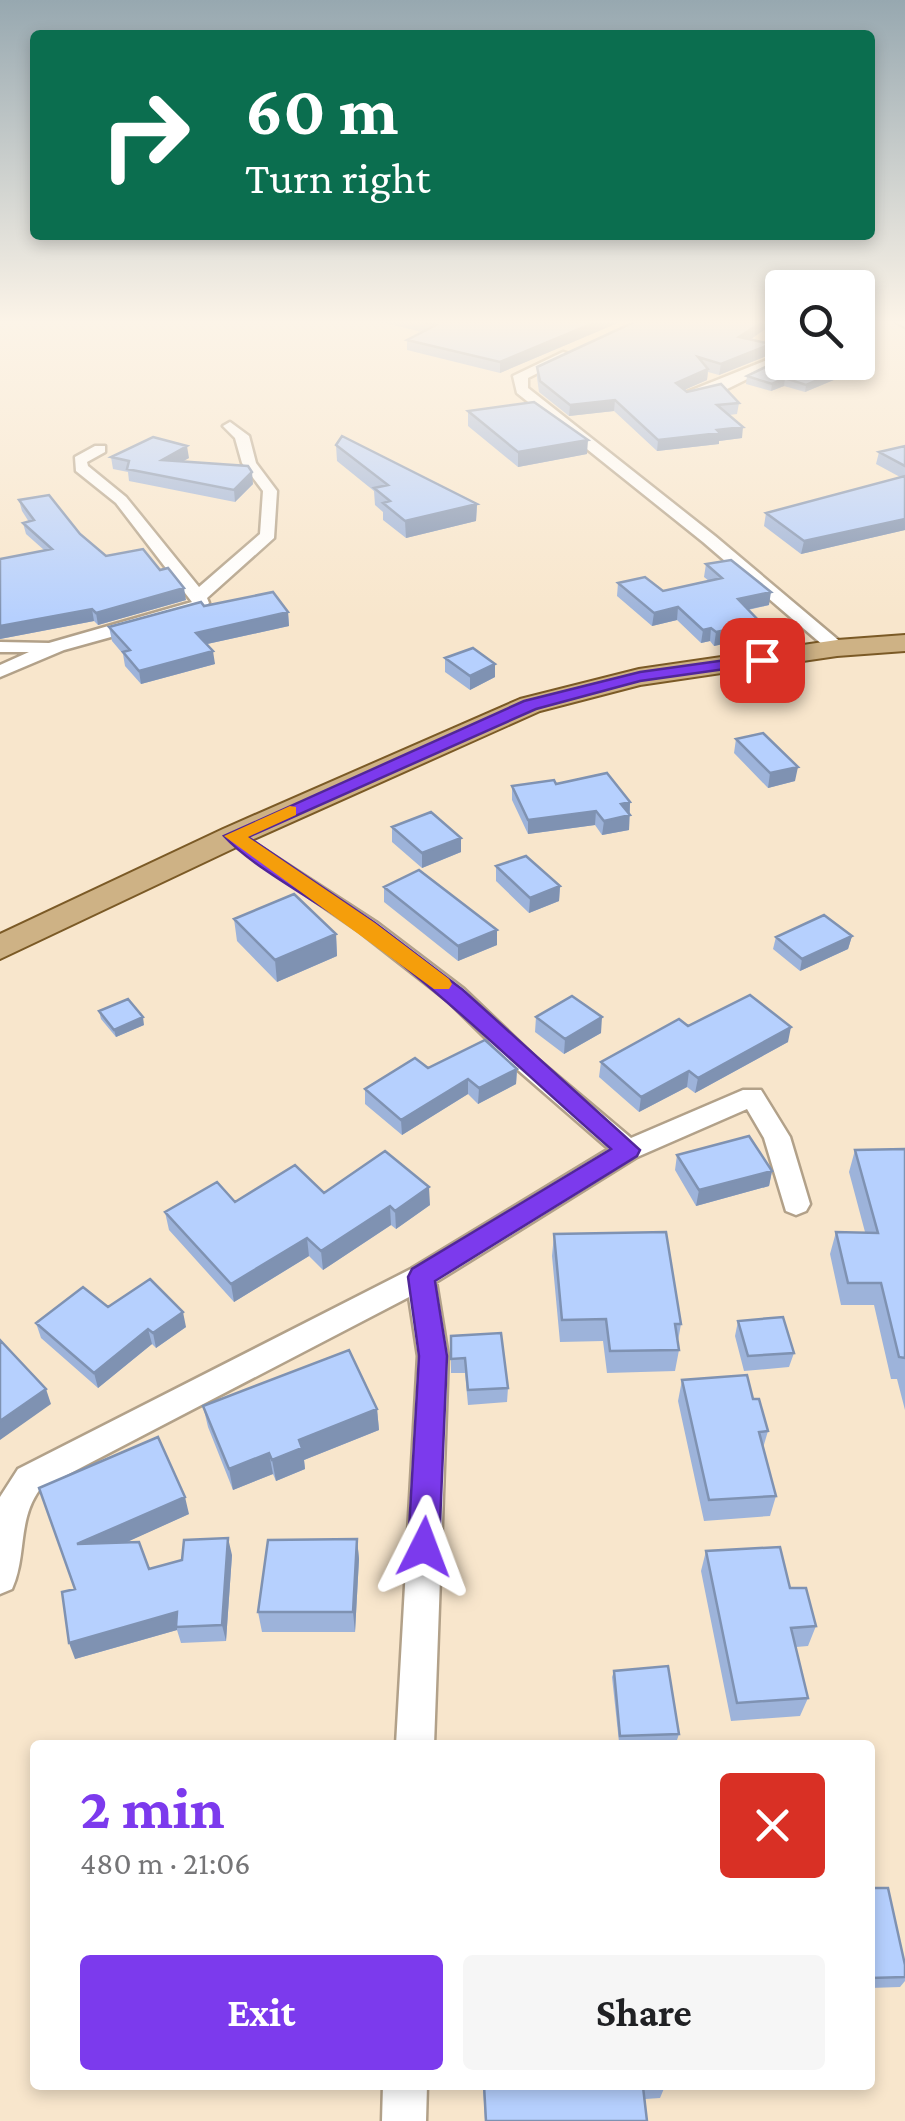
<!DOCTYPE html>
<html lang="en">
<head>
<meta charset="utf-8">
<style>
  :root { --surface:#fff; --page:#f6f6f6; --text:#202124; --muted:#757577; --accent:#7c3aed }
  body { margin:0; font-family:"Crimson Pro",serif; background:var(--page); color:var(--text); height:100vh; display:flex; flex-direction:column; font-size:38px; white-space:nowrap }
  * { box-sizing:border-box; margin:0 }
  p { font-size:32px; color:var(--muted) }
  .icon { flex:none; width:55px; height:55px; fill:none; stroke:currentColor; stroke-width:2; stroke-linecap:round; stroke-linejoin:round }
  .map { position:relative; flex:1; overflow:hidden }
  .details { position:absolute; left:30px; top:1740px; width:845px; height:350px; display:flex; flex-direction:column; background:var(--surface); border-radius:10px; box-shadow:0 5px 15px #0003 }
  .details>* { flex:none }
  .guide { position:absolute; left:30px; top:30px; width:845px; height:210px; border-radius:10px; box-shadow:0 5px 15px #0003; background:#0b6e4f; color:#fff; overflow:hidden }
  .controls { position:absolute; left:765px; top:270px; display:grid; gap:20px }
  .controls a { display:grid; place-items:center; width:110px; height:110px; border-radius:10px; background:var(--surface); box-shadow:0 5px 15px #0003; font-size:50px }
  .pin { position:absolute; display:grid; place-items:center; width:85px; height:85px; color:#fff; margin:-42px; border-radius:20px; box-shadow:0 5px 15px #0006 }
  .me { position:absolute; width:110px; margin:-55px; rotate:3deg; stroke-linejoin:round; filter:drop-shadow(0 0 8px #0008) }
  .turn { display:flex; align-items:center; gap:35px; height:210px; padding:0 50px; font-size:45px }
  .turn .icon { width:130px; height:130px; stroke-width:2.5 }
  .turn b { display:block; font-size:70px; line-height:85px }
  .round { display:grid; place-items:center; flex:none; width:105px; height:105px; border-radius:10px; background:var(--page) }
  .overview { display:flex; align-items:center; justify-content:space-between; height:170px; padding:0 50px }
  h1 { font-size:60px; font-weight:700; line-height:75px; color:var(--accent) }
  .button { display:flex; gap:20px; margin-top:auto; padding:20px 50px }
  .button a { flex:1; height:115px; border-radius:10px; background:var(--accent); color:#fff; font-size:40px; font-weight:700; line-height:115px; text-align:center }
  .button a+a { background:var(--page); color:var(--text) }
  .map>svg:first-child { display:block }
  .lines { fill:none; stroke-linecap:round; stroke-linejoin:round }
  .street-casing { stroke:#b2a189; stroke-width:5 }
  .primary-casing { stroke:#7b5a26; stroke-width:4 }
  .street { fill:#fff; fill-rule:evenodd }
  .primary { fill:#ceb285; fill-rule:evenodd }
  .wall { fill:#9db3da }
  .shaded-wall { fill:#7f92b2 }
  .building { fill:#b6d0fe; stroke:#7f92b2; stroke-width:2.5 }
  .route { fill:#7c3aed; stroke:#51269a; stroke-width:2.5 }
  .slow { fill:#f59e0b }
</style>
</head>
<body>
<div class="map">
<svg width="905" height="2121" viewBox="0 0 905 2121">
  <rect width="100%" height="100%" fill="#f8e6cc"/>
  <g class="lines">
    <defs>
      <path id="street" d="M897 322H905V327Z
        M563 352 573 355 528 378V388L715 536 843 644V652H831L703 542 517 393 513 376Z
        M782 354V362L727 389 689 398 682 394Z
        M230 422 249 436 256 463 277 491 274 538 207 598 209 603 201 612 64 650 0 677V665L29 652H0V642L49 643 192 602 116 503 76 471 75 457 95 446H105V452L87 462 88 466 126 497 199 587 260 534 263 491 242 463 235 438 223 426Z
        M234 830 376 922 464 989 536 1058 631 1138 743 1090H761L790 1137 810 1204 806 1211 796 1215 786 1211 764 1138 747 1109 637 1157 436 1282 448 1356 434 1745H396L418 1356 409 1297 40 1489C17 1520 27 1556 12 1589L0 1594V1497L18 1469 411 1269 609 1149 518 1070 448 1001 360 932 227 840 223 836 227 832Z
        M383 2085H427L426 2121H382Z"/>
      <path id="primary" d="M905 635V651L837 656 640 685 540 711 245 843 0 959V934L223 829 520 699 639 669 837 640Z"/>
    </defs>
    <use href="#street" class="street-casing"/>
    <use href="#primary" class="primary-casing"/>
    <use href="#street" class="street"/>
    <use href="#primary" class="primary"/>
  </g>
  <path class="wall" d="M381 322H620L500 373 407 350V340L422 332Z
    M634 322H775L750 340 769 355 719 375 708 372 707 380 684 390 687 392 739 403 737 414 729 415 742 438 719 441V444L657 451 614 411 569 416 539 392 537 378V367Z
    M849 367 848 374 805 392 784 386 771 391 746 384 747 376Z
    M468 411 587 454 518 467 468 426Z
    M336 445 477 504 476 521 406 538 383 520V512L375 505 374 491 337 461Z
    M905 446V530L801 554 764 526 766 513 900 477 876 464 879 452Z
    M111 457 189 458 182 461 253 484 235 502 129 481 128 472 113 469Z
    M19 500 80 534 106 556 186 600 98 625 94 621 0 639V559L44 550 26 534 23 523 29 522 22 511Z
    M706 564 769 605 748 610 761 623 759 636 714 646 710 641 701 643 677 620 652 626 617 596 618 583 663 591 709 581 704 577Z
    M204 606 288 612 289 626 207 644 215 664 141 684 125 666 123 654 112 641 109 627Z
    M445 658 495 664V677L470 690 445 672Z
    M736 739 795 781 768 788 734 753Z
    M556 784 630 802 629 830 602 835 595 825 528 834 512 800V786Z
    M392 827 461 852 422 868 392 842Z
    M496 866 560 886 559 901 529 913 496 881Z
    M384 887 497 930V945L458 961 384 902Z
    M234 919 336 934 337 956 277 982 237 941Z
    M852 936 848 949 800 971 773 949 776 937Z
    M99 1011 144 1025 116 1037 101 1019Z
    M536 1017 601 1033 564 1054 535 1032Z
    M688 1026 788 1042 695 1093 687 1087 639 1112 599 1077 601 1062Z
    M428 1068 517 1069 516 1084 478 1104 468 1094 402 1135 365 1104V1089Z
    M905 1149V1410L897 1379H891L874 1305H841L830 1254 836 1232H865L849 1172 855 1150Z
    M677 1155 772 1171 769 1186 696 1206 675 1170Z
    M324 1193 430 1205 396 1229 391 1225 323 1270 309 1256 234 1302 169 1230 165 1212 235 1202Z
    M554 1234 681 1324 678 1341 679 1350 675 1371 607 1373 603 1341 560 1342 552 1256Z
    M108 1307 186 1327 156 1348 152 1344 98 1388 41 1338 36 1323Z
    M738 1321 794 1353 789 1367 744 1371 735 1336Z
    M451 1336 508 1388 507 1402 468 1405 465 1373H451Z
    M682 1380 753 1399 768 1431 763 1448 776 1496 770 1516 704 1521 678 1401Z
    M203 1406 377 1409 379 1430 304 1460 305 1469 276 1481 273 1474 233 1490 208 1427Z
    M39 1488 189 1514 126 1542 149 1569 232 1555 226 1641 181 1643 177 1630 75 1659V1589Z
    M357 1539 359 1559 355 1632H262L258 1612Z
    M706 1551 790 1588 816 1626 808 1646 796 1647 808 1698 800 1716 731 1721 701 1571Z
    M614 1671 679 1734 677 1740 619 1742 612 1677Z
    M870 1888 905 1965V1981L900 1987 870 1988Z
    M483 2085H665V2086L660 2098 645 2099 647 2121H485Z"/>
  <path class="shaded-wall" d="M596 322H620L500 373V362Z
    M762 322H775L738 348 739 337Z
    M771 344 769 355 719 375 721 364Z
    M849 367 848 374 805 392 806 385Z
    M708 369 707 380 675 394 676 383Z
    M785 378 784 386 771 391 772 384Z
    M615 400 614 411 569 416 570 405Z
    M743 427 742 438 719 441V444L657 451 658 440Z
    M588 440 587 454 518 467V452Z
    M187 446 189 458 164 472 162 460Z
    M252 472 253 484 235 502 234 490Z
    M477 504 476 521 406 538 405 521Z
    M905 519V530L801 554 804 541Z
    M184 588 186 600 98 625 96 613Z
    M771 592 769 605 736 612 738 599Z
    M678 607 677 620 652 626 654 613Z
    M92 609 94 621 0 639V626Z
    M288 612 289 626 198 646 196 633Z
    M761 623 759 636 714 646 716 632Z
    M711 628 710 641 701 643 703 630Z
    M213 651 215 664 141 684 139 671Z
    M495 664V677L470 690V676Z
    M798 767 795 781 768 788 770 773Z
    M630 802 629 830 602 835 604 821 621 804Z
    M596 811 595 825 528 834V820Z
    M461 838V852L422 868V853Z
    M560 886 559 901 529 913 530 898Z
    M497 930V945L458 961V946Z
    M336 934 337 956 277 982 275 960Z
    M852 936 848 949 800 971 802 959Z
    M143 1017 144 1025 116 1037 114 1030Z
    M602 1017 601 1033 564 1054 565 1039Z
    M791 1027 788 1042 695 1093 698 1078Z
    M517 1069 516 1084 478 1104 479 1088Z
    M689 1071 687 1087 639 1112 641 1097Z
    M468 1079V1094L402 1135 401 1120Z
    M772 1171 769 1186 696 1206 699 1190Z
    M429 1187 430 1205 396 1229 395 1211Z
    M390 1206 391 1225 323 1270 321 1251Z
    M307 1238 309 1256 234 1302 231 1284Z
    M183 1312 186 1327 156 1348 153 1333Z
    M148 1329 152 1344 98 1388 94 1373Z
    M46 1389 51 1404 0 1440V1421Z
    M377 1409 379 1430 304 1460 305 1469 276 1481 272 1460 299 1440Z
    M269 1453 273 1474 233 1490 229 1469Z
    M185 1497 189 1514 83 1562 77 1544Z
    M228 1538 232 1555 226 1641 222 1625Z
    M357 1539 359 1559 355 1632 353 1612Z
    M177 1612V1630L75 1659 69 1643Z"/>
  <path class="building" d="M423 322H596L500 362 407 340 436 325Z
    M634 322H762L739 337 771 344 721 364 698 357 708 369 676 383 687 392 721 384 739 403 717 405 743 427 717 430 720 433 658 440 615 400 570 405 540 381 537 367Z
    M782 359V362H831L849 367 806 385 785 378 772 384 747 376Z
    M534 402 588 440 518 452 468 411Z
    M342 436 477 504 405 521 383 503 390 501 374 488 388 485 336 445Z
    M153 437 187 446 162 460 248 466 252 472 234 490 127 469 129 461 111 457Z
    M905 446V466L879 452Z
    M905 476V519L804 541 766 513Z
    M49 495 80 534 106 556 143 549 160 570 168 568 184 588 96 613 92 609 0 626V559L52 549 23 523 34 520 19 500Z
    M731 560 771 592 738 599 761 623 716 632 711 628 703 630 678 607 654 613 618 583 645 577 663 591 722 578 706 564Z
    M273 592 288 612 196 633 213 651 139 671 123 652 130 650 109 627 201 602 204 606Z
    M473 648 495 664 470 676 445 658Z
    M763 733 798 767 770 773 736 739Z
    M607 773 630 802 621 804 630 815 604 821 596 811 528 820 512 786 554 780 556 784Z
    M431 812 461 838 422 853 392 827Z
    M526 856 560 886 530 898 496 866Z
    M419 870 497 930 458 946 384 887Z
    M294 894 336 934 275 960 234 919Z
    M824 915 852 936 802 959 776 937Z
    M750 995 791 1027 698 1078 689 1071 641 1097 601 1062 679 1019 688 1026Z
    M572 996 602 1017 565 1039 536 1017Z
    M128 999 143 1017 114 1030 99 1011Z
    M485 1040 517 1069 479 1088 468 1079 401 1120 365 1089 415 1058 428 1068Z
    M749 1136 772 1171 699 1190 677 1155Z
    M905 1149V1358L899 1357 881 1283H848L836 1232 878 1233 855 1150Z
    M385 1151 429 1187 395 1211 390 1206 321 1251 307 1238 231 1284 165 1212 217 1182 235 1202 295 1165 324 1193Z
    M666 1232 681 1324H675L679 1350 610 1351 606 1319 562 1320 554 1234Z
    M150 1279 183 1312 153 1333 148 1329 94 1373 36 1323 83 1287 108 1307Z
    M783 1317 794 1353 748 1356 738 1321Z
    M501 1333 508 1388 468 1390 465 1358 451 1359V1336Z
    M0 1340 46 1389 0 1421Z
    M349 1350 377 1409 299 1440 302 1448 272 1460 269 1453 229 1469 203 1406Z
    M747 1375 753 1399H759L768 1431 759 1432 776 1496 709 1500 682 1380Z
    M158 1437 185 1497 77 1544 139 1542 149 1569 182 1560 184 1540 228 1538 222 1625 176 1627 177 1612 69 1643 62 1592 75 1589 39 1488Z
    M357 1539 353 1612H258L268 1540Z
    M780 1547 790 1588H806L816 1626 791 1628 808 1698 737 1703 706 1551Z
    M668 1666 679 1734 620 1736 614 1671Z
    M870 1888H888L905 1965V1977L870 1978Z
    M484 2085H665V2086L643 2087 647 2121H486Z"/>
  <linearGradient id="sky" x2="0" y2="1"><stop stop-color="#97a8b0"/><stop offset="0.52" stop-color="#fcf4e8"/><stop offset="1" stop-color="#fcf4e8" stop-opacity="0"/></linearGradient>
  <rect width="905" height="619" fill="url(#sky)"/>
  <path class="route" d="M762 655 768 656V663L640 681 536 709 248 837 375 923 463 990 640 1150 637 1156 435 1281 447 1356 439 1547 435 1557 424 1562 413 1557 408 1547 419 1356 408 1277 412 1269 611 1149C528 1077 450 999 362 933 324 905 254 869 224 836L524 701 640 672Z"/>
  <path class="slow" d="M290 806 296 807V815L248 837 375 923 449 979 452 984 449 989H434L224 836Z"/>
</svg>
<div class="controls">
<a><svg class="icon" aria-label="search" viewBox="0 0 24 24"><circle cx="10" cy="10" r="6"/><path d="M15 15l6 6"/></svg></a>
</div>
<div class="pin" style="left:762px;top:660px;background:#d93025"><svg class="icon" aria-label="arrive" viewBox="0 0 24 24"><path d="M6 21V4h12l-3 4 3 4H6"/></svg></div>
<svg class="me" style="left:424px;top:1547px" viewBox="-20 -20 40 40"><path d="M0-17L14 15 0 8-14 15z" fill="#7c3aed" stroke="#fff" stroke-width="4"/></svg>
<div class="guide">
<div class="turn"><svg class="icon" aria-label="right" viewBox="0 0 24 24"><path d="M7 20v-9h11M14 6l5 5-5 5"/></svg><div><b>60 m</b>Turn right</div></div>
</div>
<section class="details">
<div class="overview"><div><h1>2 min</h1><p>480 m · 21:06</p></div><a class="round" style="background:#d93025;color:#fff"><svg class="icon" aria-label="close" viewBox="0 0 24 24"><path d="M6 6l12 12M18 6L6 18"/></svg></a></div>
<div class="button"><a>Exit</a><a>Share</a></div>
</section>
</div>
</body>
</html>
